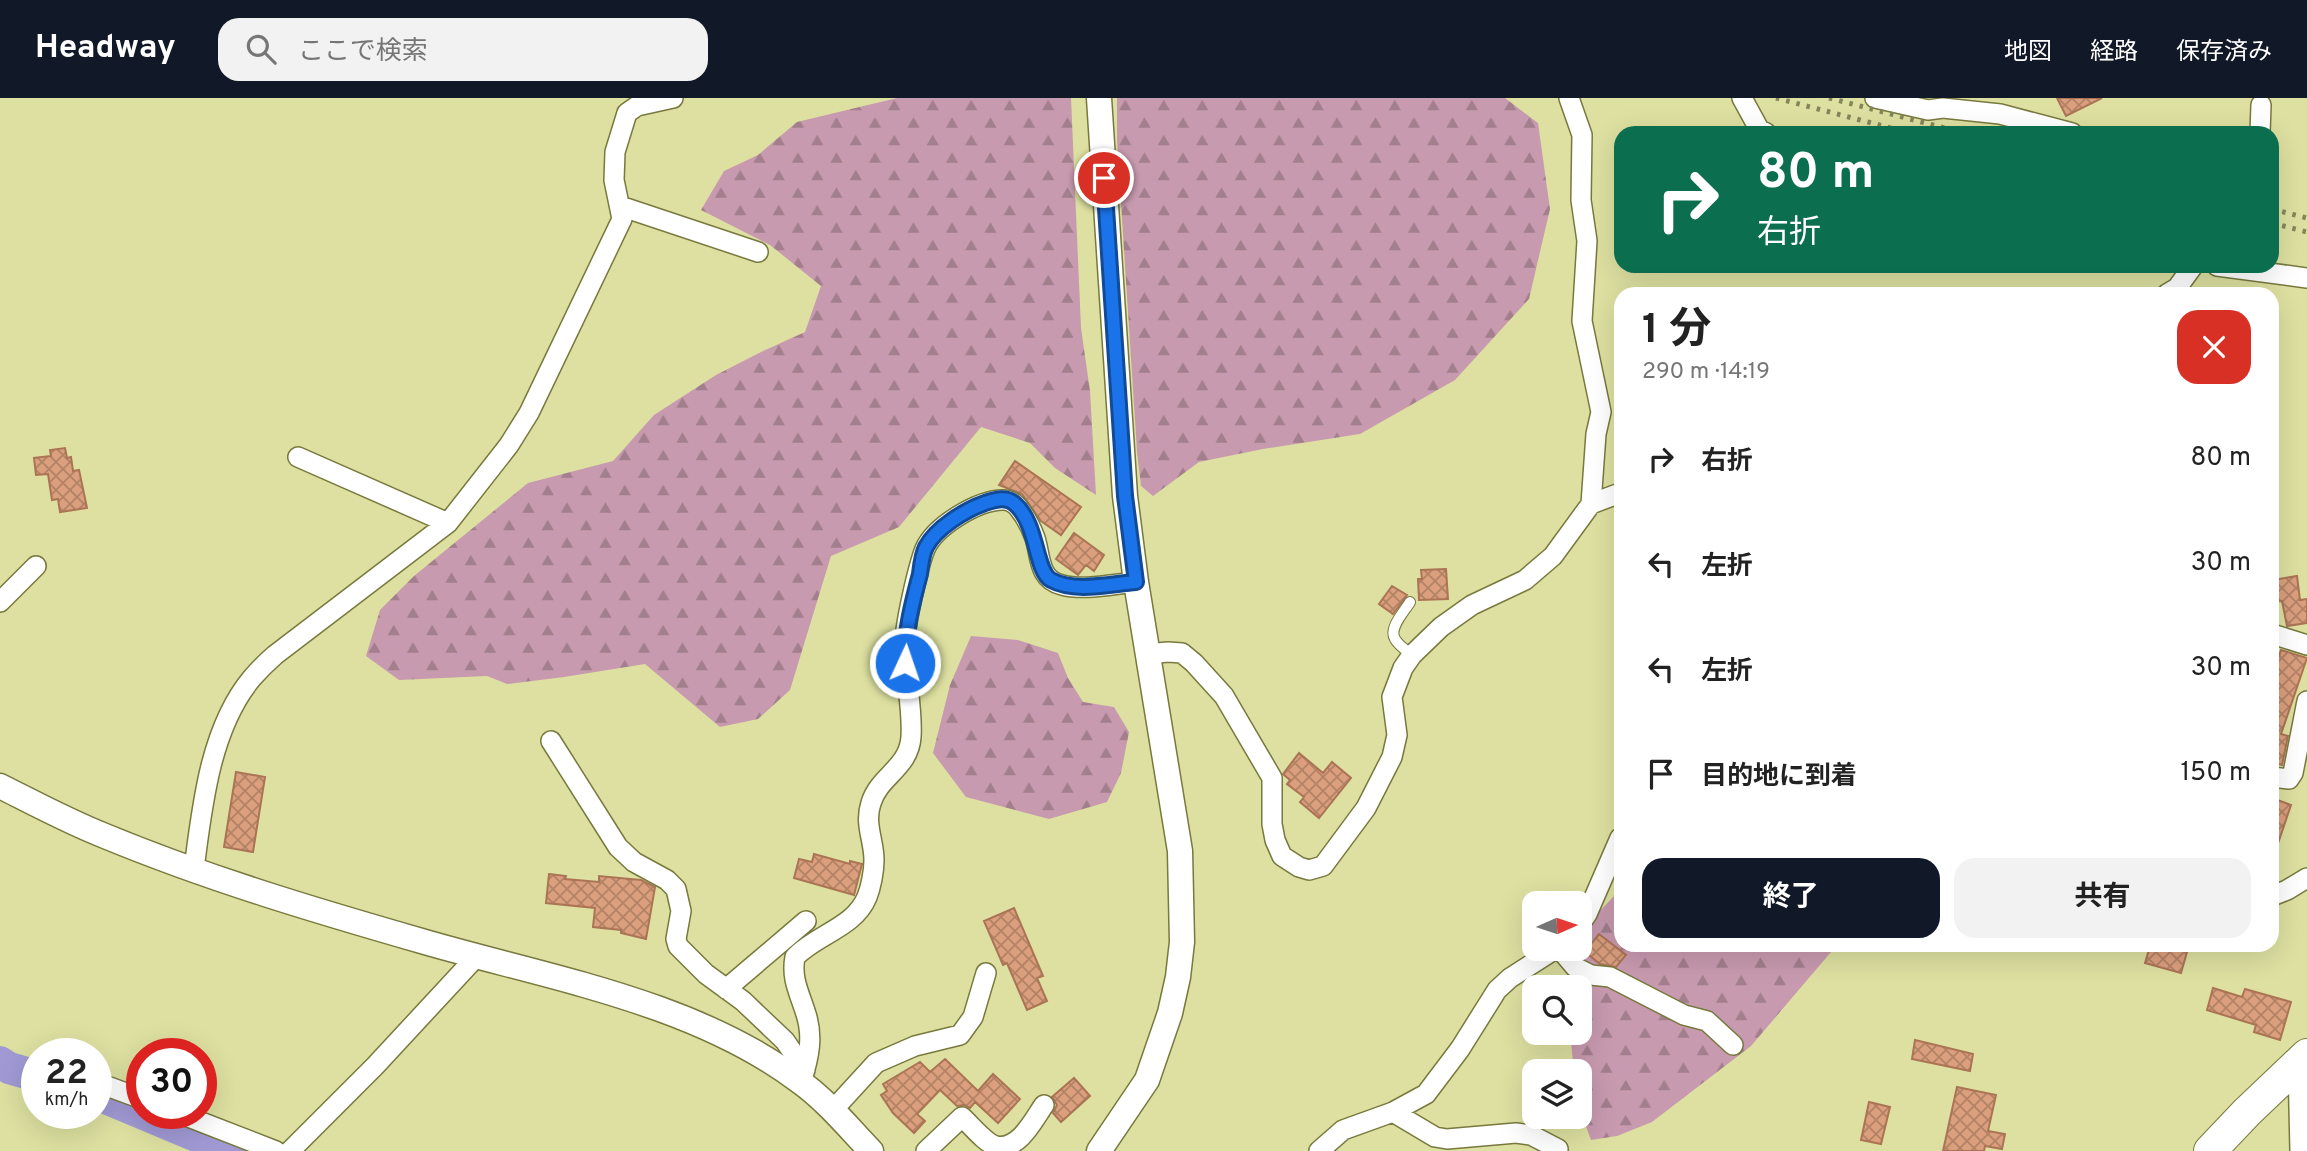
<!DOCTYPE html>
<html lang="ja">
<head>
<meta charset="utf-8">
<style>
  :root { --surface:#fff; --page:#f2f2f2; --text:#222; --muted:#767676; --accent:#111827 }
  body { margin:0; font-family:Overpass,"Noto Sans JP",sans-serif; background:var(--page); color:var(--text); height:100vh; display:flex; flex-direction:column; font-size:26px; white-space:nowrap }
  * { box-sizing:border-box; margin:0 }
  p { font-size:23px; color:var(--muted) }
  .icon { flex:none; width:38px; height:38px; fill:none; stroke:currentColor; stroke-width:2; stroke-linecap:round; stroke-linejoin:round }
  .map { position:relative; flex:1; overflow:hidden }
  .panel { position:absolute; left:1614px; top:189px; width:665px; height:665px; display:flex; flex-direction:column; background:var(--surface); border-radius:21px; box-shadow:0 7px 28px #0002 }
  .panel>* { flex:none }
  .banner { position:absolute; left:1614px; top:28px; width:665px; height:147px; border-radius:21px; box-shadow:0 7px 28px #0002; background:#0b6e4f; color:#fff; overflow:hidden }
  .needle { width:46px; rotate:87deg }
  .fabs { position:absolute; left:1522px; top:793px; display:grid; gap:14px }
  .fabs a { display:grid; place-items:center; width:70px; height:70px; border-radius:14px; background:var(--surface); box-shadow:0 7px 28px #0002; font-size:35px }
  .speed { position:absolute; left:21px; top:940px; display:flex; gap:14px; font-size:35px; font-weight:700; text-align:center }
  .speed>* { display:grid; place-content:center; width:91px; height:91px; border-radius:50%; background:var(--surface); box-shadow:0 7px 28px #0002; line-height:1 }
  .speed small { font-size:18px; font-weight:400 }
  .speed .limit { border:10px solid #d22; background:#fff; color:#111 }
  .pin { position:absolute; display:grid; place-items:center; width:60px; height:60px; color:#fff; margin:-30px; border:4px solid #fff; border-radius:50%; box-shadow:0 2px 7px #0007 }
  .me { position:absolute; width:77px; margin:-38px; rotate:3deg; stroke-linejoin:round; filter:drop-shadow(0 0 5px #0008) }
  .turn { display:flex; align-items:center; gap:24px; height:147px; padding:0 28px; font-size:32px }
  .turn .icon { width:91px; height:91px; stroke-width:2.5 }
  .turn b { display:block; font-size:49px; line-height:60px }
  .round { display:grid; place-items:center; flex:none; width:74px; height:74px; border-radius:21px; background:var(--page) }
  .summary { display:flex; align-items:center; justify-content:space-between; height:119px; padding:0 28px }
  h1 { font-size:42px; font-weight:700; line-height:52px }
  .action { display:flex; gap:14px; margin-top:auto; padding:14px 28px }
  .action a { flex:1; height:80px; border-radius:21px; background:var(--accent); color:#fff; font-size:28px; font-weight:700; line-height:80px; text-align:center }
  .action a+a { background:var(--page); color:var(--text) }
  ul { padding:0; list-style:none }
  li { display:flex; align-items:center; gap:21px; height:105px; padding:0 28px }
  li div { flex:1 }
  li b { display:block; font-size:26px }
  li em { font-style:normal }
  header { display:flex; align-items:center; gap:42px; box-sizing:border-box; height:98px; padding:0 35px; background:var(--accent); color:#fff }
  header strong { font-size:33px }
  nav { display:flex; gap:38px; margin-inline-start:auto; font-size:24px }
  .search { width:490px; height:63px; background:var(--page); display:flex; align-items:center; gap:18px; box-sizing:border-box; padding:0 24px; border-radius:21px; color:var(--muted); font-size:26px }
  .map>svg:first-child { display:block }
  .forest { fill:url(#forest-firs) }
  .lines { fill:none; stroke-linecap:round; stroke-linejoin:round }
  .river { stroke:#a099d4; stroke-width:32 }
  .building { fill:url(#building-cross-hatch); stroke:#ab7455; stroke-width:2 }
  .service-casing { stroke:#77793d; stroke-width:12 }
  .minor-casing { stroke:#77793d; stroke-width:22 }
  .tertiary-casing { stroke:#77793d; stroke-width:27 }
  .primary-casing { stroke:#77793d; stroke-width:34 }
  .service { stroke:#fff; stroke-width:10 }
  .minor { stroke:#fff; stroke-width:19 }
  .tertiary { stroke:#fff; stroke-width:24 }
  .primary { stroke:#fff; stroke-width:32 }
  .rail { stroke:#848659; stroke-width:5; stroke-dasharray:3.5 7; stroke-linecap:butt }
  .route-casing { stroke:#114b97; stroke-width:18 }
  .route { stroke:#1a73e8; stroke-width:12 }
</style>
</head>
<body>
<header>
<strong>Headway</strong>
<div class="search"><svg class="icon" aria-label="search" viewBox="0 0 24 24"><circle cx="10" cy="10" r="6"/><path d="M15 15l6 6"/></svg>ここで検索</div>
<nav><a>地図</a><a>経路</a><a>保存済み</a></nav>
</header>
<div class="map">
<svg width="2307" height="1053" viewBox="0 0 2307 1053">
  <defs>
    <pattern id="forest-firs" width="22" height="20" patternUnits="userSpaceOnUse" patternTransform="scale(1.75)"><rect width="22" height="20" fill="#c89aaf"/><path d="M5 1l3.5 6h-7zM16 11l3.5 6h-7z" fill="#a37e8d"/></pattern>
    <pattern id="building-cross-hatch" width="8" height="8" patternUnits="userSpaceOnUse" patternTransform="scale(1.75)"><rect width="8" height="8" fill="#db9f7d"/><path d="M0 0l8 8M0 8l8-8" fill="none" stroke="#b28265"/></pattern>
  </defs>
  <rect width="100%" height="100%" fill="#dde0a0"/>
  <path class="forest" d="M897 0H1071L1081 230 1090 293 1096 397 1055 370 1030 345 981 329 899 429 831 458 790 592 758 621 720 629 645 566 564 579 507 586 487 578 399 582 366 558 380 512 414 478 528 385 613 363 654 317 716 277 761 254 805 234 821 188 770 147 701 112 724 73 758 57 797 24Z
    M1117 0H1505L1538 25 1550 111 1529 201 1455 282 1360 336 1263 351 1199 364 1153 398 1141 388 1137 354 1117 43Z
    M971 538 1018 542 1058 555 1068 580 1083 604 1114 609 1129 634 1121 675 1107 704 1049 721 966 699 933 655 950 587Z
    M1620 792V847H1837L1751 948 1652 1024 1617 1038 1591 1042 1580 1012V973H1574L1570 935 1580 934V889H1568L1588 825Z"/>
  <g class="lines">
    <path class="river" d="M0 964 9 970 37 978
      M96 996 232 1053"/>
  </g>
  <path class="building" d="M2057 0H2102L2066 18Z
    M65 350 67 360 71 359 73 373 79 372 87 410 60 414 58 401 52 402 48 376 36 377 34 360 51 358 50 352Z
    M1015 363 1081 409 1061 437 1041 423 1022 396 999 387Z
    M1074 435 1104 457 1094 473 1086 467 1078 477 1056 461Z
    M1446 471 1448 501 1419 502 1418 481H1422L1421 472Z
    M2297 478 2300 502 2307 501V525L2287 528 2282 503 2274 504 2272 482Z
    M1392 488 1407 497 1393 516 1379 506Z
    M2281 552 2307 560 2281 636 2288 638 2282 667 2272 664V602L2276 589 2272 587V579Z
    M1299 655 1323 675 1332 664 1351 680 1319 720 1300 704 1304 699 1287 686 1290 682 1283 676Z
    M236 674 265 679 253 754 224 749Z
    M2272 700 2291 707 2274 757 2272 756Z
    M814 756 850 766V763L862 766 854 797 794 780 799 761 812 764Z
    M549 776 566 778 565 781 599 784V778L641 782 655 789 646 841 621 835V832L593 829 595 810 546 805Z
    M1014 810 1043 878 1037 880 1047 903 1027 912 1007 865 1003 867 984 823Z
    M1599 836 1626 857 1616 869 1600 866 1585 854Z
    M2166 847H2189L2181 875 2145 865 2150 848 2164 852Z
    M2213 890 2242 899 2245 891 2291 904 2280 942 2254 934 2256 927 2207 912Z
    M1915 942 1973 956 1970 973 1912 961Z
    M945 961 978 993 993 976 1020 1001 998 1025 975 1004 970 1010 964 1007 957 1008 940 992 917 1016 925 1023 914 1035 893 1015 881 997 887 993 883 986 920 964 930 974Z
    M1074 980 1090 998 1061 1024 1053 1015 1057 1007 1052 999Z
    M1957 989 1996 997 1988 1033 2005 1036 2002 1051 1985 1048 1984 1053H1943Z
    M1869 1004 1890 1009 1881 1046 1861 1042Z"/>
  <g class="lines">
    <defs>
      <path id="service" d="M1410 504C1405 513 1388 530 1395 541 1398 547 1407 553 1412 557"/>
      <path id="minor" d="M1742 0 1759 31 1766 35
        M1875 0 1928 12 1943 10 2000 16 2072 35
        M2260 35 2261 7
        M620 108 758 154
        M2217 168 2307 180
        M2167 196 2177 190 2193 168
        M298 359 448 425
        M1591 406 1620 395
        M0 504 36 468
        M2272 536 2307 547
        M1147 556 1168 554 1182 555 1194 565 1224 598 1272 680V726L1275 742 1282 758 1299 769 1309 772 1323 768 1366 710 1392 659 1397 637 1392 599 1403 570 1412 557 1441 529 1472 507 1525 482 1553 458 1591 406 1596 336 1601 314 1582 223 1587 143 1581 102 1582 37 1569 0
        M551 643 618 749 634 764 667 782 676 791 681 813 676 841 678 848 706 876 743 903 785 943 805 972
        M2272 679 2289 681 2293 675 2307 603
        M194 771C202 709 210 630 252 580 259 572 267 564 275 557L448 425 509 347 529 315 622 121 614 82 615 54 627 15 637 8 673 0
        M2272 798 2287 792 2307 780
        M1580 826 1587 816 1620 740
        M1559 850 1575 869 1591 877 1610 879 1684 917 1707 923 1733 947
        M726 891 806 823
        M2298 966 2300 1053
        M96 984 142 1001
        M801 984C809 960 814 938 805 913 799 894 791 880 795 859 817 836 854 830 867 799 871 789 874 773 874 762 874 742 864 726 871 705 879 678 909 670 911 639 913 608 904 576 905 544 905 526 918 469 925 451 935 428 978 402 1003 402 1011 402 1016 406 1020 412 1027 421 1031 429 1035 440 1041 459 1038 481 1062 487 1084 493 1113 486 1136 484
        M832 1013 876 965 915 948 960 937 973 919 986 875
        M1393 1014 1435 1039 1447 1041 1516 1035 1531 1037 1558 1051
        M178 1015 276 1053
        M290 1053 375 968 477 858
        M926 1053 962 1019C971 1027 985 1045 996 1048 1019 1053 1034 1021 1044 1007
        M1319 1053 1343 1032 1393 1014 1426 996 1460 951 1497 892 1510 880 1557 850"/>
      <path id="tertiary" d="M1099 0 1125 398 1136 484 1180 753 1182 844 1178 879 1170 915 1147 982 1099 1053
        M0 688C34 705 69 724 105 738 209 781 317 813 425 844 549 880 694 904 799 983 826 1002 848 1029 871 1053"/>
      <path id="primary" d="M2210 1053 2247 1014 2307 957"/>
    </defs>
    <use href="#service" class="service-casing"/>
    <use href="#minor" class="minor-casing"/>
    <use href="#tertiary" class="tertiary-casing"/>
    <use href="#primary" class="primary-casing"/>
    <use href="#service" class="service"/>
    <use href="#minor" class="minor"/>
    <use href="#tertiary" class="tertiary"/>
    <use href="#primary" class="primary"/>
    <path class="rail" d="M1776 0 1910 35
      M1829 0 1964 35
      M2272 111 2307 120
      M2272 125 2307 134"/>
  </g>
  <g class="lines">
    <defs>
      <path id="route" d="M905 565C905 534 912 506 920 476 921 468 922 457 926 449 936 430 965 412 985 405 995 402 1006 398 1015 406 1038 426 1035 473 1051 482 1075 495 1110 486 1136 484L1125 398 1104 80"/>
    </defs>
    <use href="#route" class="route-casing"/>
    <use href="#route" class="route"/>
  </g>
</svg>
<div class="fabs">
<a><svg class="needle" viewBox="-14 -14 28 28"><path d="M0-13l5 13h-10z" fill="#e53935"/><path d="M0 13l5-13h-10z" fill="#767676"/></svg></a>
<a><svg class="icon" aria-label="search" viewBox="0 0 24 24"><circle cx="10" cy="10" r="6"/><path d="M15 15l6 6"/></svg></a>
<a><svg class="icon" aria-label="layers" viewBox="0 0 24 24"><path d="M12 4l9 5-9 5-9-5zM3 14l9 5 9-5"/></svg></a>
</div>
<div class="speed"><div>22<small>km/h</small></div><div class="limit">30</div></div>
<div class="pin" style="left:1104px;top:80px;background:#d93025"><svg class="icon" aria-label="arrive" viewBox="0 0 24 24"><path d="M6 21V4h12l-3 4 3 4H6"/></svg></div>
<svg class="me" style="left:905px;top:565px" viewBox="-20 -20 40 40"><circle r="17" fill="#1a73e8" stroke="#fff" stroke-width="3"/><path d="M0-11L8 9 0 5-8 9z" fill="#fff"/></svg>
<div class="banner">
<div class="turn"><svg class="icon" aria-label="right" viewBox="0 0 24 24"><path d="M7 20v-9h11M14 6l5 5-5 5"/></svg><div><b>80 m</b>右折</div></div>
</div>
<section class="panel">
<div class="summary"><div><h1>1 分</h1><p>290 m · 14:19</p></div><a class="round" style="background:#d93025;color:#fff"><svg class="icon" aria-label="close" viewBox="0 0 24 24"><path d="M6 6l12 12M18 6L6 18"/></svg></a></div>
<ul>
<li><svg class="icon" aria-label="right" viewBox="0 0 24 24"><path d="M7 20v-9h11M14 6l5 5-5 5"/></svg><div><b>右折</b></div><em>80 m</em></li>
<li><svg class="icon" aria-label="left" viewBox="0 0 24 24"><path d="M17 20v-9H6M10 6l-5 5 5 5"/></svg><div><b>左折</b></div><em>30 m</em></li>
<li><svg class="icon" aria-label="left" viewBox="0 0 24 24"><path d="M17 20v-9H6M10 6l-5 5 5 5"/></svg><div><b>左折</b></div><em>30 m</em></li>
<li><svg class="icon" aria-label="arrive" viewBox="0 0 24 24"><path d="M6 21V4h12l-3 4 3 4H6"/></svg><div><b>目的地に到着</b></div><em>150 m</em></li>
</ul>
<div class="action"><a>終了</a><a>共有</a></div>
</section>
</div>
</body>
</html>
